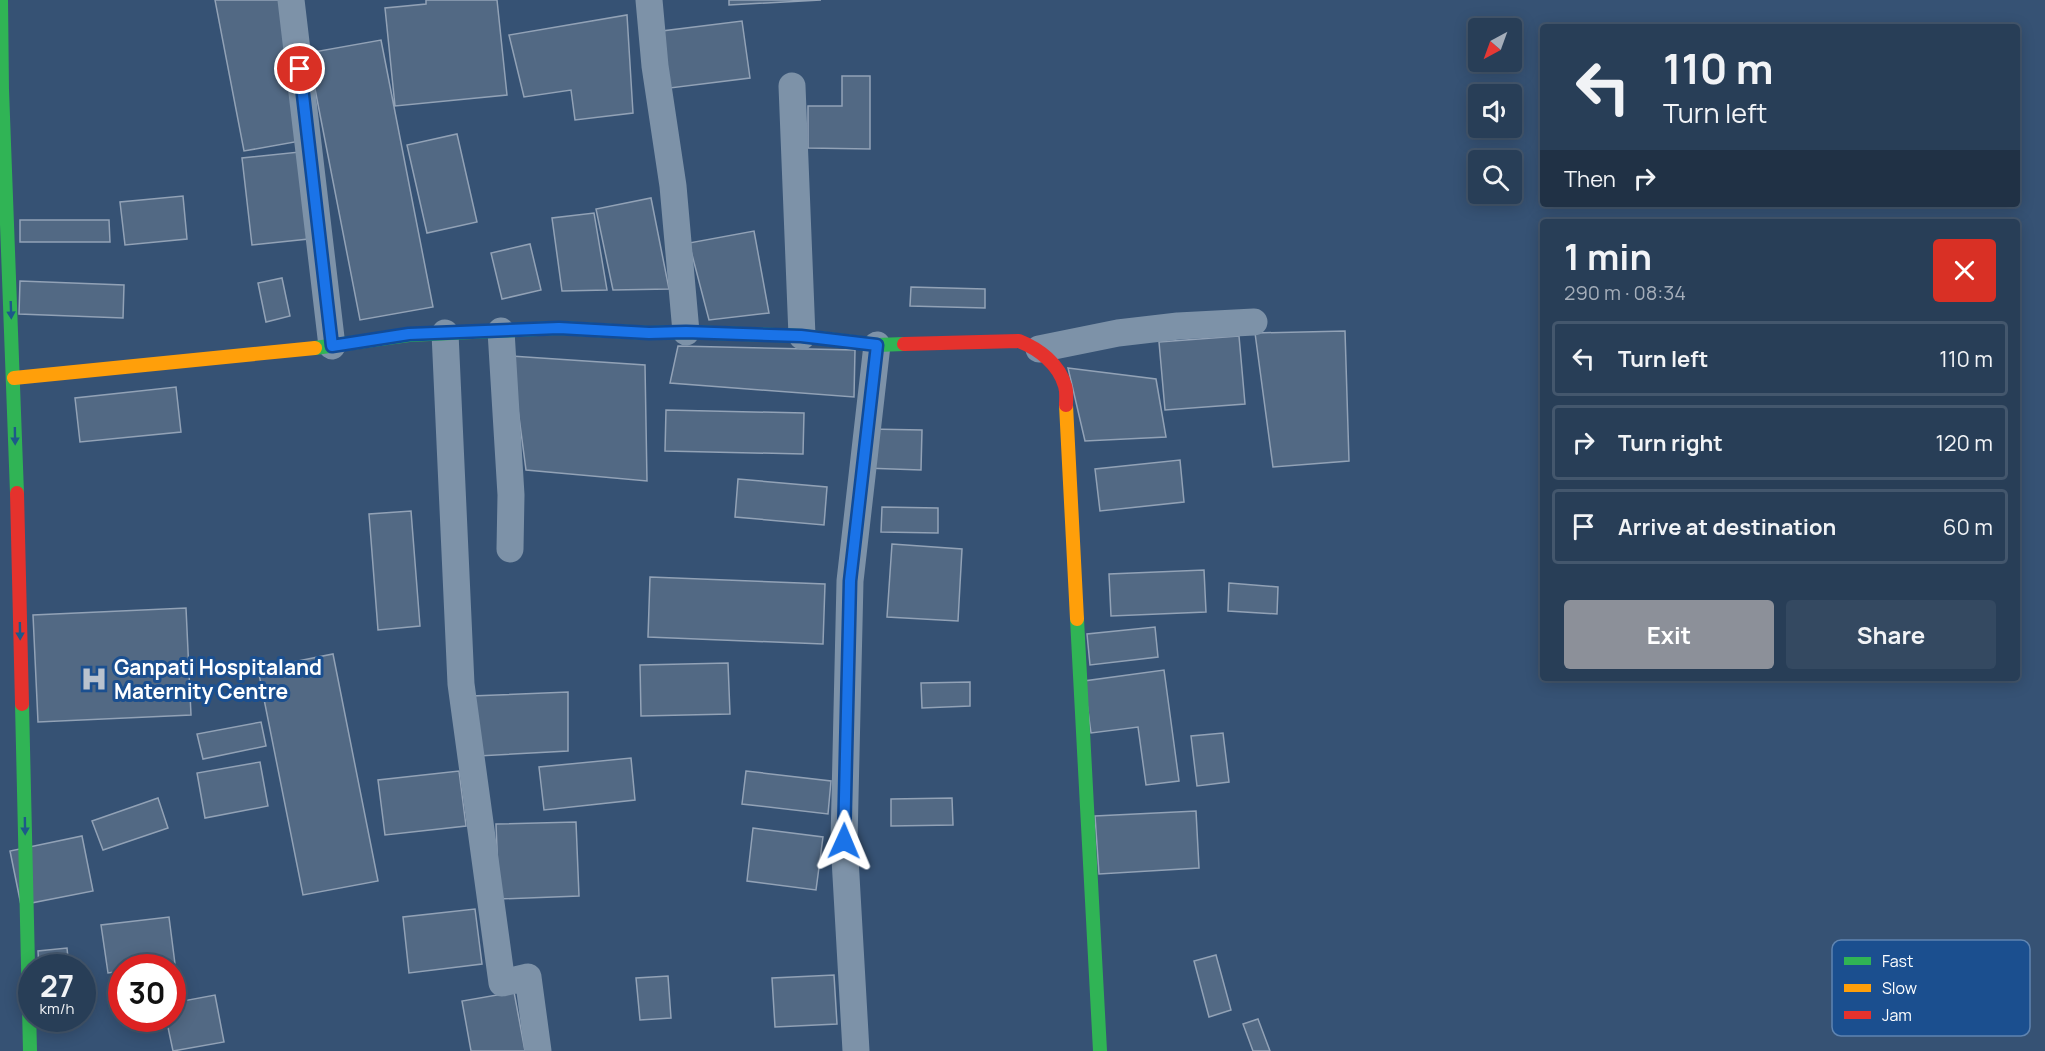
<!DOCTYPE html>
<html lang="en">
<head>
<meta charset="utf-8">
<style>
  :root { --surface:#283e57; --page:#344961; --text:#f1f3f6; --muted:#a5aeba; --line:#44576d; --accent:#8c9099 }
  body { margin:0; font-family:Manrope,sans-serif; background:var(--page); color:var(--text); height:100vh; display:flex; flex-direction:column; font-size:22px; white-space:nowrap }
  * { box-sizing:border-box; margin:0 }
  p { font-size:20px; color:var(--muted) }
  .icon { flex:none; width:33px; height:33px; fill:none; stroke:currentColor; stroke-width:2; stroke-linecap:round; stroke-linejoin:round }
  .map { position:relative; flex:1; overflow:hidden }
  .panel { position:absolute; left:1540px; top:219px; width:480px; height:462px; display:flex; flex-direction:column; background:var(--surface); border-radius:6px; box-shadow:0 3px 15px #0003,0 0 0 2px var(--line) }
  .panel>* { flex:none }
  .hud { position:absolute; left:1540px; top:24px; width:480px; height:183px; border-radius:6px; box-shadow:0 3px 15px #0003,0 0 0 2px var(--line); background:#283e57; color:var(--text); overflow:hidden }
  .needle { width:39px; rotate:221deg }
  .buttons { position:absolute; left:1468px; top:18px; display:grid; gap:12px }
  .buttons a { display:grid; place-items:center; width:54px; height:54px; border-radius:6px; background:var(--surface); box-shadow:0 3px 15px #0003,0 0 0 2px var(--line); font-size:30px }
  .speed { position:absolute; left:18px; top:954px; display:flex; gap:12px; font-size:30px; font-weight:700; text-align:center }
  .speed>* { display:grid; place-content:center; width:78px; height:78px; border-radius:50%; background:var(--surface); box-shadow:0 3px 15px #0003,0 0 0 2px var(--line); line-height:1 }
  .speed small { font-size:15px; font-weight:400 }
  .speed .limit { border:9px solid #d22; background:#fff; color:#111 }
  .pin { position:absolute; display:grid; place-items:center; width:51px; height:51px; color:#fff; margin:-26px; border:3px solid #fff; border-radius:50%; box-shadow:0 2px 6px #0007 }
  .me { position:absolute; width:66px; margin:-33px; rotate:1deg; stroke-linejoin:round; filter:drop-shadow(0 0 4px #0008) }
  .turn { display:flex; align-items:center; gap:21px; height:126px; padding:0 24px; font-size:27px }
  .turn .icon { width:78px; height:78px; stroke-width:2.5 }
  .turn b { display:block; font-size:42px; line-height:51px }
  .then { display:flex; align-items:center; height:57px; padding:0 24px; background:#0003; gap:12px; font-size:22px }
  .round { display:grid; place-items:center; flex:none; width:63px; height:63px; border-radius:6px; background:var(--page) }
  .headline { display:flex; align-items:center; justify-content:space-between; height:102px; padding:0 24px }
  h1 { font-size:36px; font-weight:700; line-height:45px }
  .primary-button { display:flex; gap:12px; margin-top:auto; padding:12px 24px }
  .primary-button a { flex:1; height:69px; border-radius:6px; background:var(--accent); color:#fff; font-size:24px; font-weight:700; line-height:69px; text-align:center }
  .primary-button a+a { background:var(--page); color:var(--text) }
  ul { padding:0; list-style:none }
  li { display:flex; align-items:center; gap:18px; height:75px; margin:0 12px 9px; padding:0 12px; border:3px solid var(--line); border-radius:6px }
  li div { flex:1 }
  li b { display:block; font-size:22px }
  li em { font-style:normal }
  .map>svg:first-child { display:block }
  .building { fill:#526984; stroke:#92a2b6; stroke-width:1.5 }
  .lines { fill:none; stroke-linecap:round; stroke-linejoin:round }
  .street { stroke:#7d92a8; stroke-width:27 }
  .fast { stroke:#30b455; stroke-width:14 }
  .slow { stroke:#ff9f0a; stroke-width:14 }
  .jam { stroke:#e5322d; stroke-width:14 }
  .oneway { fill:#1d5989 }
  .route-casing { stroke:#114b97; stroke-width:15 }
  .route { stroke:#1a73e8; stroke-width:10 }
  .labels { text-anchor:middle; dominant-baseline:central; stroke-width:6; stroke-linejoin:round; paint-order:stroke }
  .poi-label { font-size:21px; font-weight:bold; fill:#fff; stroke:#1b4f8f; text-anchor:start }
  .key { fill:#1b4f8f; stroke:#5f84b1; stroke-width:1.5 }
  .key-label { font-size:16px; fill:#fff }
</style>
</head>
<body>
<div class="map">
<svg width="2045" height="1051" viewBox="0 0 2045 1051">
  <rect width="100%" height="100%" fill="#365274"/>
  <path class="building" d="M215 0H279L306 140 244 151Z
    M426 0H497L507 95 395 106 385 8 426 4Z
    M729 0H821L729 5Z
    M627 15 633 113 575 120 571 90 524 97 509 35Z
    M742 21 750 78 670 88 662 31Z
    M381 40 433 307 360 320 308 53Z
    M842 76H870V149L808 148V106H842Z
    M457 134 477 222 427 233 407 145Z
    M309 151 318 238 252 245 242 158Z
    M183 196 187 239 125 245 120 202Z
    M651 198 669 289 613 290 596 209Z
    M594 213 607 290 562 291 552 218Z
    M20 220H109L110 242H20Z
    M754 231 769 313 709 320 689 243Z
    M530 244 541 290 502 299 491 253Z
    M282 278 290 316 266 322 258 283Z
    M20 281 124 285 123 318 19 314Z
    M911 287 985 289V308L910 306Z
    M1345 331 1349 461 1273 467 1255 333Z
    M1239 336 1245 404 1165 410 1159 342Z
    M678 346 855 350 854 397 670 383Z
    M511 356 645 365 647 481 526 470Z
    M1068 368 1156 379 1166 437 1085 441Z
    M176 387 181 432 80 442 75 398Z
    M666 410 804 413 803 454 665 451Z
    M868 429 922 430 921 470 864 468Z
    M1180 460 1184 502 1100 511 1095 469Z
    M738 479 827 487 824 525 735 517Z
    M882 507 938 508V533L881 532Z
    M411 511 420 626 378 630 369 514Z
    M892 544 962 549 958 621 887 617Z
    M1204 570 1206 612 1111 616 1109 574Z
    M650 577 825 584 823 644 648 637Z
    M1229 583 1278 587 1277 614 1228 611Z
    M186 608 191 715 38 722 33 615Z
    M1155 627 1158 657 1090 665 1087 634Z
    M333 654 378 881 303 895 258 669Z
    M728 663 730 714 641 716 640 665Z
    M1164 670 1179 781 1146 785 1138 727 1091 733 1084 681Z
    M970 682V706L922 708 921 683Z
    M568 692V751L478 756 471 696Z
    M261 722 266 746 203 759 197 734Z
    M1223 733 1229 782 1197 786 1191 736Z
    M631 758 635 800 544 810 539 767Z
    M260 762 268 806 205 818 197 773Z
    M459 771 466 826 385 835 378 780Z
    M746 771 831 781 828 814 742 804Z
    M158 798 168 828 103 850 92 821Z
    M952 798 953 825 891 826V799Z
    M1196 811 1199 868 1099 874 1095 816Z
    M576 822 579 896 499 899 496 824Z
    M753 828 823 837 816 890 747 881Z
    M82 836 93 891 21 905 10 851Z
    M475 909 482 964 409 973 403 917Z
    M169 917 175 964 147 968H122V971L108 973 101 925Z
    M67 948 69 968H39L38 951Z
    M1216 955 1231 1010 1209 1017 1194 961Z
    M834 975 837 1024 775 1027 772 978Z
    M668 976 671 1018 640 1020 636 978Z
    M514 992 525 1051H471L462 1001Z
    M215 995 224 1042 173 1051 166 1018H172V1003Z
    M1258 1019 1270 1051H1253L1243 1024Z"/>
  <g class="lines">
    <path class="street" d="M291 0 332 346
      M649 0 655 66 673 186 686 332
      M792 86 802 336
      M501 331 511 495 510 549
      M445 333 461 684 502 983 528 977 538 1051
      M1039 349 1118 333 1178 326 1254 322
      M856 1051 844 841 850 581 877 345"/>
    <path class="fast" d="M1 0 2 90 17 493
      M315 348 409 335 559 328 649 333 686 332 802 336 877 345 904 344
      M1077 619 1100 1051
      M22 704 30 1051"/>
    <path class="slow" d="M14 378 315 348
      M1066 405 1077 619"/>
    <path class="jam" d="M904 344 1019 341C1039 349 1059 364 1065 386 1067 392 1066 399 1066 405
      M17 493 22 704"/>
  </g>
  <defs><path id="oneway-solid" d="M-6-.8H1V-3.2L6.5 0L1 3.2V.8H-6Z" transform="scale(1.5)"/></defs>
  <g class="oneway">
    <use href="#oneway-solid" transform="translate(11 310) rotate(88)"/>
    <use href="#oneway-solid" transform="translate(15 436) rotate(89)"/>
    <use href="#oneway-solid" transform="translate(20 631) rotate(89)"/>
    <use href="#oneway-solid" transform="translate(25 826) rotate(89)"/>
  </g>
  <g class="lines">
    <defs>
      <path id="route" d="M300 69 332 346 409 334 559 328 649 333 686 332 801 336 877 345 850 581 844 841"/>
    </defs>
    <use href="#route" class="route-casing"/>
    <use href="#route" class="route"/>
  </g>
  <defs>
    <symbol id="hospital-bare" viewBox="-9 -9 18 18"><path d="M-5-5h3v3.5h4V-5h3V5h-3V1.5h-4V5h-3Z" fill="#b9c2ce" stroke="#1b4f8f" stroke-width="2.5" paint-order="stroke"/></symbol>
  </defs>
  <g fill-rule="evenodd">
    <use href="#hospital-bare" x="75" y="660" width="38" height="38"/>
  </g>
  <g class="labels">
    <g class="poi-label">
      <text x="114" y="667">Ganpati Hospitaland<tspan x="114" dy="24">Maternity Centre</tspan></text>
    </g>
  </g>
  <rect x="1832" y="940" width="198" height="96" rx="9" class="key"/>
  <rect x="1844" y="957" width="27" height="8" fill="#30b455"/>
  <rect x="1844" y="984" width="27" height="8" fill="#ff9f0a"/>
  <rect x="1844" y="1011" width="27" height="8" fill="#e5322d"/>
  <g class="key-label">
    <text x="1882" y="967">Fast</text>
    <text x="1882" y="994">Slow</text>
    <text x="1882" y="1021">Jam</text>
  </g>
</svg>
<div class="buttons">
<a><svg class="needle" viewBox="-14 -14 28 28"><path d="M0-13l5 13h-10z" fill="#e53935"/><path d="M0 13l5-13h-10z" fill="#a5aeba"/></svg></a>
<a><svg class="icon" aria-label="sound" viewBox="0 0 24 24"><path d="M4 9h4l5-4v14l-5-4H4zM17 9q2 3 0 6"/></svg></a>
<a><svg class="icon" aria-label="search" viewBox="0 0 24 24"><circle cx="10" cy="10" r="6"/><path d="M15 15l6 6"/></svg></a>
</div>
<div class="speed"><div>27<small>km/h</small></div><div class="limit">30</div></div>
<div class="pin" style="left:300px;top:69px;background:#d93025"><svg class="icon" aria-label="arrive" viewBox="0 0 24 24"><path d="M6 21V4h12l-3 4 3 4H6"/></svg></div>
<svg class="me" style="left:844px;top:841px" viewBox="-20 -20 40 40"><path d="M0-17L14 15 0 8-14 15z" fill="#1a73e8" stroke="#fff" stroke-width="4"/></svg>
<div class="hud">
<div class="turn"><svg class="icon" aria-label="left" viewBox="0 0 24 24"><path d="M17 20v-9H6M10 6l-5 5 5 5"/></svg><div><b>110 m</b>Turn left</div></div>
<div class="then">Then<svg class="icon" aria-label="right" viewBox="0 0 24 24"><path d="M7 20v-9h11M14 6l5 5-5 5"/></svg></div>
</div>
<section class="panel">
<div class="headline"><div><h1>1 min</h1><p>290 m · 08:34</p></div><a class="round" style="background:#d93025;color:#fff"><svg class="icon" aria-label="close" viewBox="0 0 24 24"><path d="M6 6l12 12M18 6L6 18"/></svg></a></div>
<ul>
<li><svg class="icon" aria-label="left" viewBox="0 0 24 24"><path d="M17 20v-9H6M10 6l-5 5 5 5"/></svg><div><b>Turn left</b></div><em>110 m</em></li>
<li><svg class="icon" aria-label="right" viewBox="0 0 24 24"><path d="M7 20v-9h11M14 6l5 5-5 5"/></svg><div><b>Turn right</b></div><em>120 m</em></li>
<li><svg class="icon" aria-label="arrive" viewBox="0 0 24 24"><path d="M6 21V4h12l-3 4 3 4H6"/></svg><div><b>Arrive at destination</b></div><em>60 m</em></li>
</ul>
<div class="primary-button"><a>Exit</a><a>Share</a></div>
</section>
</div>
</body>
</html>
